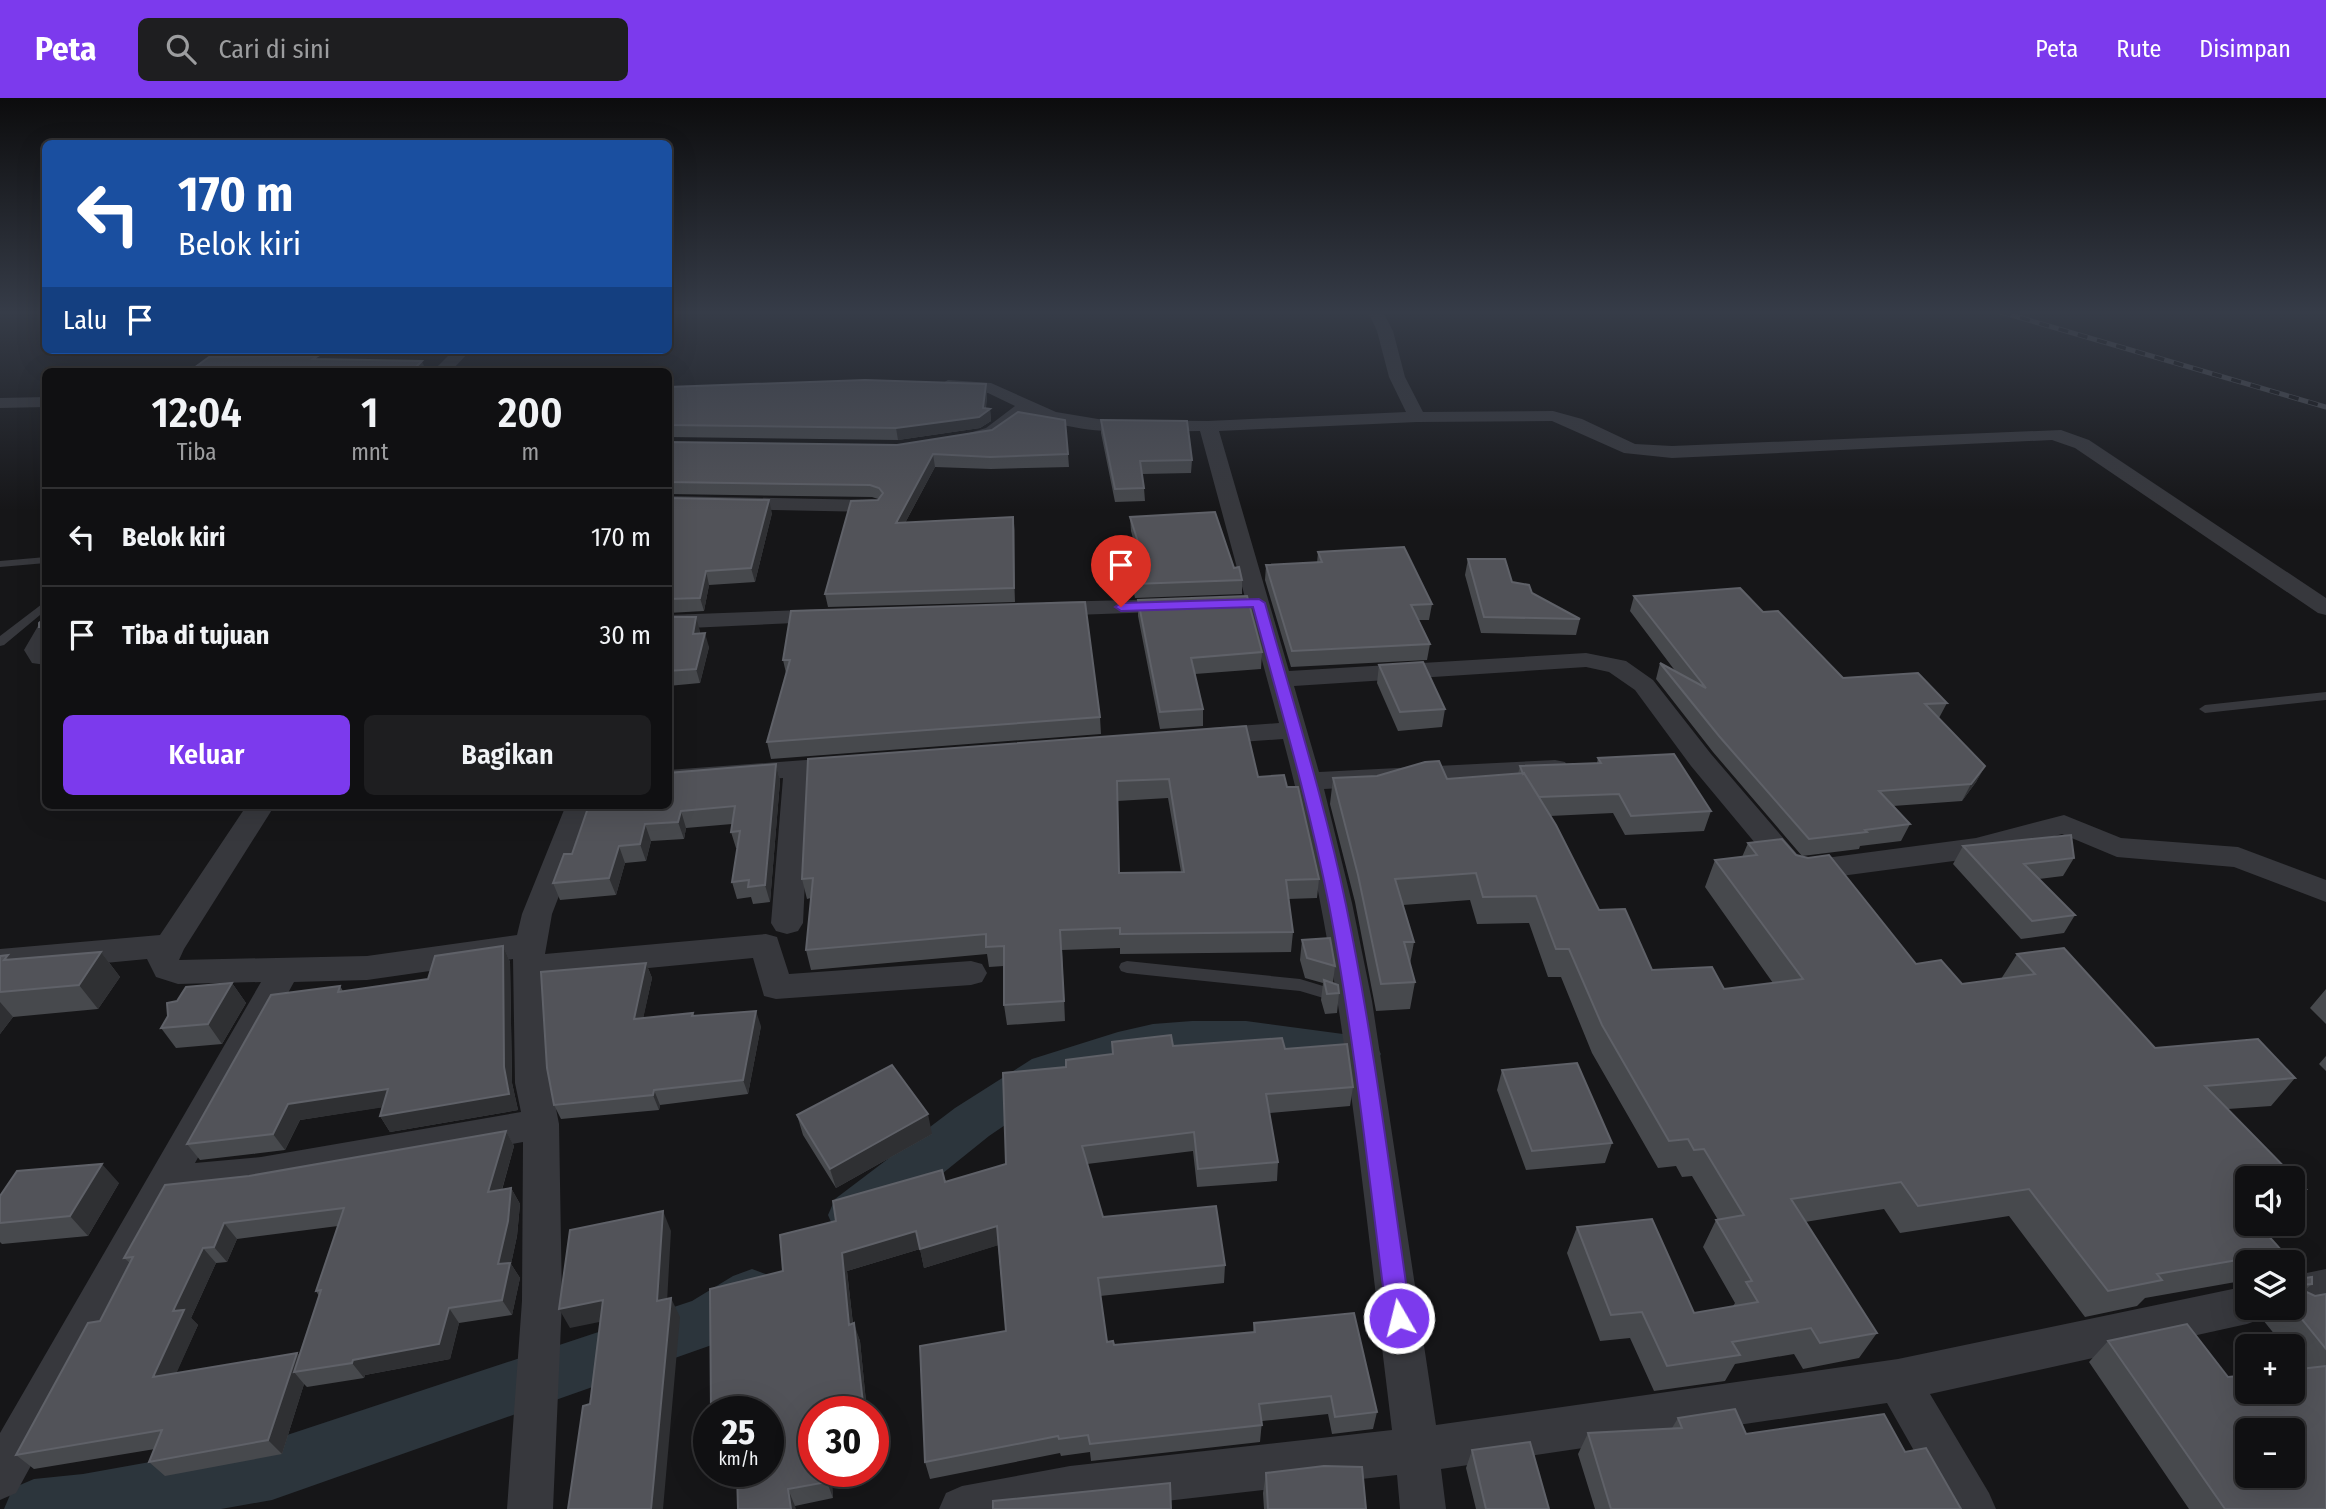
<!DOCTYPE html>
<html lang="id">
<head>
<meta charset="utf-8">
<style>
  :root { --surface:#101012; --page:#1e1e20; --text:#f1f3f6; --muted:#9c9d9f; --line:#303032; --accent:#7c3aed }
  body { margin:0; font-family:"Fira Sans Condensed",sans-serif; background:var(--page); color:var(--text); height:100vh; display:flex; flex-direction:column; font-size:26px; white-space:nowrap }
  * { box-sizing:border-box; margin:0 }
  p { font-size:23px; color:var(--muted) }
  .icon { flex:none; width:38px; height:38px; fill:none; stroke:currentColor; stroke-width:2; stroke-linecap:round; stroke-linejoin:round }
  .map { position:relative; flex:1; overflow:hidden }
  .drawer { position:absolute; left:42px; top:270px; width:630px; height:441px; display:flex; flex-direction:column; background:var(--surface); border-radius:10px; box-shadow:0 7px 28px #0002,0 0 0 2px var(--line) }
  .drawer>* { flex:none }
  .banner { position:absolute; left:42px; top:42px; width:630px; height:214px; border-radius:10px; box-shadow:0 7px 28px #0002,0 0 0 2px var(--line); background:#1a4fa0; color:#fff; overflow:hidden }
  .controls { position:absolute; left:2235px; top:1068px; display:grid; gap:14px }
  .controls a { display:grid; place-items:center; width:70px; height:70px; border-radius:10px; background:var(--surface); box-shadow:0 7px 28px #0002,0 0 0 2px var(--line); font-size:35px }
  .speed { position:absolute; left:693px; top:1298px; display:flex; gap:14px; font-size:35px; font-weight:700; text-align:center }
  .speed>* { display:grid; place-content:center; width:91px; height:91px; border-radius:50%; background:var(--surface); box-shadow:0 7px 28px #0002,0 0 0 2px var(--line); line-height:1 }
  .speed small { font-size:18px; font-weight:400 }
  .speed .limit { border:10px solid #d22; background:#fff; color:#111 }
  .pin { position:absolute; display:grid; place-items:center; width:60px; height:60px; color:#fff; margin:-72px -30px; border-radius:50% 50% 50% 0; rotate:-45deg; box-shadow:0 0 7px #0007 }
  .pin .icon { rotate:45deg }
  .me { position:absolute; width:77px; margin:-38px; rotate:352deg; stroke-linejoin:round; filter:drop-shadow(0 0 5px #0008) }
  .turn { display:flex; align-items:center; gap:24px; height:147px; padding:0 21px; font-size:32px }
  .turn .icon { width:91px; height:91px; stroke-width:2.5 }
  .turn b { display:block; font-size:49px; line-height:60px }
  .then { display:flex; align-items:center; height:66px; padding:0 21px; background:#0003; gap:14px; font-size:26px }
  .eta { display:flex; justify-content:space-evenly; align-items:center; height:119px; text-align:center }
  .eta b { font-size:42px; font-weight:600; line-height:49px }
  .cta { display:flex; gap:14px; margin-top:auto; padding:14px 21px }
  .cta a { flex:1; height:80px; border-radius:10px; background:var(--accent); color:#fff; font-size:28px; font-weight:600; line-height:80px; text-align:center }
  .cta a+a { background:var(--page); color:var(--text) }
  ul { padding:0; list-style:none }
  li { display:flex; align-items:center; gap:21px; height:98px; padding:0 21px; border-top:2px solid var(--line) }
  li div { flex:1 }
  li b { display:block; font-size:26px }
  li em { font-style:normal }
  header { display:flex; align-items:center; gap:42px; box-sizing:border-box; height:98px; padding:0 35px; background:var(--accent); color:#fff }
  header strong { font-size:33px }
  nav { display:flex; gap:38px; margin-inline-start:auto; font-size:24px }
  .search { width:490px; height:63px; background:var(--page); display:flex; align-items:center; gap:18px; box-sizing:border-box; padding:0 24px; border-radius:10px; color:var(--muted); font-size:26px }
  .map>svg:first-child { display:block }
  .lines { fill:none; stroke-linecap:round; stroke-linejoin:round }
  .canal { fill:#2c353c; fill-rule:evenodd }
  .service { fill:#37383d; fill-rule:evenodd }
  .minor { fill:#37383d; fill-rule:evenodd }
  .rail-casing { stroke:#4a4c52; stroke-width:5 }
  .rail { stroke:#111113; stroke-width:3.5; stroke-dasharray:10; stroke-linecap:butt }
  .wall { fill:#47494d; fill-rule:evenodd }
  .shaded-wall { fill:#2f3033 }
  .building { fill:#525359; stroke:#5f6168; stroke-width:2; fill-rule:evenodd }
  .route { fill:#7c3aed; stroke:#51269a; stroke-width:2 }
</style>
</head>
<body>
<header>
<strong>Peta</strong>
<div class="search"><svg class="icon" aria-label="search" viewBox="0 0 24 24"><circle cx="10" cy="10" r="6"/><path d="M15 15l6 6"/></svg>Cari di sini</div>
<nav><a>Peta</a><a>Rute</a><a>Disimpan</a></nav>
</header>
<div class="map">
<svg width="2326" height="1411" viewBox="0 0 2326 1411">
  <rect width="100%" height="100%" fill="#161618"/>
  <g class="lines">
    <path class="canal" d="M1192 923H1246L1358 938 1374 943 1381 956 1374 969 1358 974 1246 957H1192L1153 962 1064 987 989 1038 871 1133 853 1139 835 1133 828 1117 835 1101 955 1010 1032 961 1118 934 1153 926Z
      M752 1171 771 1178 779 1196 771 1214 726 1242 272 1402 221 1411H4L13 1390 34 1381 83 1376 272 1342 692 1203 733 1178Z"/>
    <path class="service" d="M46 459V465L0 469V463Z
      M46 503V512L4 547 0 548V538Z
      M2326 594V602L2205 615 2199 611 2205 607Z
      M1127 863 1300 881 1346 895 1348 899 1346 903 1340 905 1300 893 1127 875 1121 873 1119 869 1121 865Z"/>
    <path class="minor" d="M1368 214H1383L1393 233 1405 279 1423 314 1553 313 1582 321 1635 346 1672 348 2061 332 2089 342 2326 500V517L2318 515 2075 350 2052 342 1672 360 1624 355 1552 323 1417 324 1219 333 1289 573 1586 555 1626 563 1653 582 1711 656 1803 763 1976 740 2064 717 2121 740 2238 749 2326 782V804L2234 769 2117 759 2062 736 1976 760 1796 784 1785 781 1691 668 1635 592 1609 574 1586 569 1294 588 1319 674 1555 662 1565 664 1569 670 1565 676 1555 678 1324 691 1352 805 1372 903 1436 1327 1898 1261 2247 1188V1209H2266L2261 1221 2247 1226 1930 1296 1989 1395 1996 1411H1947L1887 1305 1441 1371 1446 1411H1400L1397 1377 1095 1411H939L946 1395 962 1388 1070 1368 1392 1332C1363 1101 1344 867 1283 641L1211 646 1202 644 1198 638 1202 632 1211 630 1279 625 1200 333C1144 333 1080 340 1029 315 1010 329 985 352 959 346L957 342 959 338 986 330 1015 308 988 295 948 292 939 287 948 282 991 285 1056 314 1104 322 1208 323 1406 314 1389 279 1377 233Z
      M454 252H471L451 273H433Z
      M46 299V309L0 310V300Z
      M668 398 872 402 879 404 882 408 879 412 872 414 668 410Z
      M1175 501 1183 503 1186 508 1183 513 1048 518 1040 516 1037 511 1040 506 1048 504Z
      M829 511 837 513 841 518 837 523 668 531V517Z
      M46 526V567L32 565 24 552 38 528Z
      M846 659 856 661 860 667 856 673 810 678 803 825 798 833 787 836 776 833 771 825 783 680 668 690V672Z
      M247 707H275L184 851 179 862 367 858 517 837 522 816 566 707H594L552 816 545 856 766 836 777 839 789 876 971 863 982 866 987 875 982 884 971 887 776 901 764 898 753 860 544 880 551 985 559 1026 562 1203 553 1411H507L522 1203 523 1044 261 1091 177 1100 16 1395 0 1402V1335L261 884 178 886 156 879 147 861 0 875V851L160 837ZM513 861 515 985 521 1014 261 1059 195 1065 294 884 367 882Z
      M2326 1171V1209L2292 1216 2278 1210 2292 1209V1178Z"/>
    <defs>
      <path id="rail" d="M2001 214 2326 309"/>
    </defs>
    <use href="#rail" class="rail-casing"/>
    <use href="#rail" class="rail"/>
  </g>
  <path class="wall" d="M986 286 987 298 986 310 990 311 991 323 980 330 898 342 668 339V289Z
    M1101 322 1192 362 1191 375 1142 376 1144 390 1145 403 1115 404 1101 335Z
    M668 344 1068 356 1069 369 991 371 935 369 905 425 1015 432V504L828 509 825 496 878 401 872 399 668 396Z
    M668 400 772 415 755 484 709 487 704 513 668 515Z
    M1130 419 1234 470 1242 482V496L1135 500 1126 458V444H1134L1131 433Z
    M1318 454 1432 506 1429 522H1418L1430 546 1427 562 1291 569 1265 482 1266 467 1317 465Z
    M1468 461 1580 521 1576 537 1481 535 1465 477Z
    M1634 498 1763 514 1843 580 1947 605 1939 620 1985 668 1976 684 1962 703 1893 708 1910 726 1901 743 1860 748 1859 751 1802 758 1713 654 1656 581 1660 565 1676 574 1630 513Z
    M1138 502 1262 554 1261 571 1195 576 1203 611V628L1160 631 1138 518Z
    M791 513 1100 619 1101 636 771 661 767 644 786 575 783 562Z
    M46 519V538L39 529Z
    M668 519 700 533V536L709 549 700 585 668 588Z
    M1379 567 1445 611 1442 629 1398 633 1377 585Z
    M1598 660 1711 713 1704 733 1625 737 1613 715 1550 718 1599 812 1652 872 1724 891 1773 885 1705 789 1715 762 1742 759 1748 745 1796 757 1916 866 1962 886 2001 881 2017 856 2155 950 2295 980 2271 1008 2228 1011 2306 1091 2292 1105V1080H2247V1125L2283 1154 2273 1164H2247V1182L2145 1200 2137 1208 2085 1219 2009 1118 1900 1135 1884 1111 1805 1124 1877 1235 1859 1260 1803 1271 1794 1256 1735 1266 1725 1283 1654 1293 1630 1240 1600 1243 1567 1155 1577 1129 1694 1215 1733 1208 1735 1205 1703 1149 1716 1122H1718L1692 1078 1682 1079 1676 1068 1658 1070 1592 955 1561 879H1548L1529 825 1477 826 1470 802 1403 807 1414 844 1410 866 1415 884 1410 911 1376 913 1355 804 1330 706 1333 680 1447 681 1518 676 1520 668 1597 665Z
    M808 661 1258 679 1287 689 1319 781 1317 800 1288 801 1293 834 1291 854 1120 856V850L1062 852 1065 923 1007 927 1004 907V868L989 869 987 856 811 872 806 852 811 800 807 801 802 781ZM1168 700 1181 774 1119 775 1117 703Z
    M776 666 780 683 770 804 753 806 751 799 737 801 732 784 737 750H736L731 734 732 726 686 730 684 741 651 743 646 763 625 765 616 797 560 802 553 785 572 756Z
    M1963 748 2074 760 2063 778 2039 781 2075 817 2064 835 2021 841 1953 766Z
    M1302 842 1335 868 1333 885 1339 895 1337 915 1325 916 1321 902 1323 885 1305 880 1300 862Z
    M503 848 510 864 512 985 518 1012 390 1034 380 1018 382 1009 300 1022 285 1052 200 1062 187 1046 340 888 343 893 428 881Z
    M101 854 120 879 98 911 13 919 0 936V858L11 862Z
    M646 865 652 880 643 920 693 915 694 918 761 928 748 996 660 1007 659 1012 561 1021 554 1007Z
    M232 885 246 905 222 946 176 950 161 930 177 903Z
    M2326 891V926L2310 910Z
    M1112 944 1173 948 1285 951 1353 989 1350 1008 1269 1015 1278 1064 1277 1083 1197 1089 1193 1053 1087 1066 1103 1119 1225 1167 1224 1185 1100 1198 1107 1244 1114 1247 1253 1234 1254 1225 1377 1314 1373 1331 1332 1336 1328 1316 1262 1323 1260 1344 1091 1363 1090 1354 1061 1358 1060 1355 930 1381 925 1364 1006 1233 998 1147 924 1170 920 1151 847 1173 853 1226 860 1243 867 1314H814L831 1374 833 1400 795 1408 738 1411 783 1173 836 1123 1006 1066 1066 970 1112 957Z
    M2326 958V973L2319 966Z
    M1502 972 1612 1045 1605 1065 1526 1072 1497 992Z
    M797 1017 932 1036 836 1090 803 1037Z
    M506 1033 514 1048 502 1092 511 1090 520 1106 517 1138 511 1166 520 1180 512 1217 459 1225 450 1261 365 1277 364 1280 307 1289 304 1286 282 1356 165 1378 149 1364 155 1351 34 1371 16 1357 100 1223 130 1165 124 1160 249 1078ZM338 1128 316 1193 319 1198 299 1257 297 1255 176 1275 198 1227 191 1220 216 1165 227 1164 237 1141Z
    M119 1085 88 1138 2 1146 0 1144V1098Z
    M2292 1182 2312 1186 2304 1193 2315 1198 2326 1196V1411H2189L2089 1264 2108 1243 2228 1279 2302 1271 2292 1259V1248H2284L2263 1222 2267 1209H2292Z
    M1678 1320 1746 1336 1905 1354 1961 1411H1595L1578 1356 1588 1335 1672 1330Z
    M1472 1352 1549 1411H1476L1466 1370Z
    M1266 1375 1366 1411H1264L1263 1395Z"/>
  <path class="shaded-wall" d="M422 263 426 273H412Z
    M986 286 987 298 985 314 990 311 991 323 980 330 898 342 896 330 983 310Z
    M933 356 935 369 898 438 896 425Z
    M769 402 772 415 755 484 751 470Z
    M1013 419 1015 432V504L1014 490Z
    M706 473 709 487 704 513 700 500Z
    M696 519 700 533 697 550 693 536Z
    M705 535 709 549 700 585 696 571Z
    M776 666 780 683 770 804 765 787Z
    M1985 668 1976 684 1962 703 1971 686Z
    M681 713 686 730 684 741 678 724Z
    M645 726 651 743 646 763 640 746Z
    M619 748 625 765 616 797 609 780Z
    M503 848 510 864 512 985 518 1012 390 1034 380 1018 504 969Z
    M101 854 120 879 98 911 79 887Z
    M646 865 652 880 640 935 634 921Z
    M232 885 246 905 222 946 208 926Z
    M0 904 13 919 0 936Z
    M756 913 761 928 748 996 743 982Z
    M388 991 398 1007 300 1022 285 1052 273 1036 288 1006Z
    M654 992 660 1007 659 1012 653 997Z
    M928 1016 932 1036 836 1090 830 1071Z
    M506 1033 514 1048 497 1109 488 1094Z
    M102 1066 119 1085 88 1138 70 1118Z
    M511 1090 520 1106 517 1138 511 1166 520 1180 512 1217 502 1202 498 1166Z
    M663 1113 671 1133 666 1222 657 1203Z
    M224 1125 237 1141 227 1164 214 1149Z
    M997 1128 999 1147 924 1170 920 1151Z
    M916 1133 920 1151 847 1173 855 1245 849 1227 842 1155Z
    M203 1150 216 1165 191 1220 198 1227 168 1294 153 1279 173 1213Z
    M671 1200 680 1219 663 1411H651Z
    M603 1202 614 1221 570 1230 559 1211Z
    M449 1210 459 1225 450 1261 365 1277 364 1280 352 1265 353 1262Z
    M854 1225 860 1243 867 1314H864Z
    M297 1255 310 1269 294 1274 304 1286 282 1356 268 1342Z
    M826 1374H831L833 1400 827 1384Z
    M788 1391 795 1408 796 1411H791Z"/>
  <path class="building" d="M318 258 313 261 422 263 412 273H190L209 259Z
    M865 282 986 286 983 310 990 311 979 319 896 330 668 327V289Z
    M1018 314 1065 322 1068 356 990 359 933 356 896 425 1013 419 1014 490 825 496 851 403 878 402 883 395 879 390 870 387 668 384V344L897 347 992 332Z
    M1101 322 1187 323 1192 362 1140 363 1144 390 1115 391Z
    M668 400 769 402 751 470 706 473 700 500 668 501Z
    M1215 414 1234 470 1239 469 1242 482 1134 486 1126 444H1138L1130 419Z
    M1404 449 1432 506 1411 507 1430 546 1292 553 1266 467 1322 464 1318 454Z
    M1468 461H1505L1512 484 1529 487 1532 495 1580 521 1484 519Z
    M1740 490 1763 514 1778 513 1843 580 1918 575 1947 605 1925 606 1985 668 1971 686 1879 693 1910 726 1865 732 1867 734 1809 741 1719 638 1660 565 1706 590 1634 498Z
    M1247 498 1262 554 1191 560 1203 611 1160 614 1138 502Z
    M1085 504 1100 619 767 644 790 562H783L791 513Z
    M46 519V529H39V525Z
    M668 519H696L693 536 705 535 696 571 668 573Z
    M1423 564 1445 611 1400 614 1379 567Z
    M1246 628 1258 679 1284 677 1287 689H1298L1319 781 1286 782 1293 834 1120 836V830L1060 832 1064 903 1004 907V848L986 849V836L806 852 813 780 802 781 808 661ZM1169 681 1184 774 1119 775 1117 683Z
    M1674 656 1711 713 1631 718 1619 696 1539 699 1524 675 1523 676 1520 668 1601 665 1598 660Z
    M1439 663 1447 681 1524 675 1556 727 1599 812 1625 811 1652 872 1712 869 1724 891 1803 881 1715 762 1757 757 1748 745 1782 741 1796 757 1808 760 1829 757 1916 866 1941 862 1962 886 2035 876 2017 856 2064 850 2155 950 2258 941 2295 980 2205 988 2306 1091 2292 1093V1080H2247V1101L2236 1103 2247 1115V1125H2257L2283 1154 2157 1176 2162 1182 2108 1193 2029 1091 1918 1108 1901 1084 1791 1101 1877 1235 1820 1245 1811 1230 1732 1244 1740 1257 1667 1268 1642 1214 1611 1217 1577 1129 1652 1121 1694 1215 1758 1204 1746 1184 1752 1183 1716 1122 1744 1117 1704 1051 1694 1052 1688 1041 1669 1043 1602 927 1569 851H1556L1536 798 1483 799 1476 775 1395 781 1414 844H1404L1415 884 1381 886 1358 777 1333 680 1377 678 1425 664Z
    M776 666 765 787 748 789 749 782 732 784 740 733 731 734 735 708 681 713 678 724 645 726 640 746 619 748 609 780 553 785 564 756H572L589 707H668V675Z
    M2071 737 2074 760 2024 766 2075 817 2032 823 1963 748Z
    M1330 840 1335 868 1307 860 1302 842Z
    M503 848 504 969 509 996 380 1018 388 991 288 1006 273 1036 187 1046 271 897 340 888 338 894 428 881 435 858Z
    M101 854 79 887 0 894V858L8 857 4 862Z
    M646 865 634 921 693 915 692 918 756 913 743 982 654 992 653 997 554 1007 547 970 541 874Z
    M1324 882 1338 887 1339 895 1327 896Z
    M232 885 208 926 161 930 168 918 167 905 177 903 186 889Z
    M1171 937 1173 948 1282 940 1285 951 1347 946 1353 989 1266 996 1278 1064 1198 1071 1194 1034 1082 1048 1103 1119 1216 1108 1225 1167 1098 1180 1107 1244 1113 1243 1114 1247 1255 1234 1254 1225 1354 1215 1377 1314 1335 1319 1331 1298 1259 1306 1262 1327 1090 1346 1088 1337 1059 1341 1058 1338 925 1364 920 1248 1006 1233 997 1128 920 1151 916 1133 842 1155 849 1227 854 1225 864 1314H814V1374H826L827 1384 788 1391 791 1411H738L737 1374H768V1314H711L710 1191 783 1173 780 1137 836 1123 833 1103 942 1072 945 1084 1006 1066 1003 975 1066 969V962L1113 956 1112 944Z
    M1577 965 1612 1045 1532 1053 1502 972Z
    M892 967 928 1016 830 1071 797 1017Z
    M506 1033 488 1094 511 1090 508 1123 498 1166 510 1165 502 1202 449 1210 439 1246 353 1262 352 1265 294 1274 321 1192 316 1193 344 1110 224 1125 214 1149 203 1150 173 1213 184 1212 153 1279 297 1255 268 1342 149 1364 162 1332 16 1357 88 1225 100 1223 133 1159 124 1160 165 1087 249 1078Z
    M102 1066 70 1118 0 1125V1098L17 1073Z
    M663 1113 657 1203 671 1200 651 1411H568L583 1308 590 1306 603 1202 559 1211 570 1132Z
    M2312 1179V1186L2300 1187 2298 1190 2315 1198 2326 1196V1251L2292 1209V1182Z
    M2187 1226 2228 1279 2247 1277V1293H2292V1272L2326 1268V1411H2225L2108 1243ZM2247 1332H2292V1377H2247Z
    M1735 1311 1746 1336 1884 1316 1905 1354 1926 1350 1961 1411H1611L1588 1335 1682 1330 1678 1320Z
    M1530 1344 1549 1411H1486L1472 1352Z
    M1324 1368 1362 1369 1366 1411H1268L1266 1375Z
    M1170 1385 1171 1411H993V1403Z"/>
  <linearGradient id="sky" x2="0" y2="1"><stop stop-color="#0c0c0d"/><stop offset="0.52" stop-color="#363c48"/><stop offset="1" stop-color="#363c48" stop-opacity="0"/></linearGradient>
  <rect width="2326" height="412" fill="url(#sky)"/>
  <path class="route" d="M1259 501 1265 505C1293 605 1325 705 1346 807 1374 943 1391 1082 1411 1220L1407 1228 1399 1231 1391 1228 1387 1220C1369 1082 1355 943 1329 807 1309 706 1280 608 1253 509L1121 513 1115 509 1121 505Z"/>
</svg>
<div class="controls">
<a><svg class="icon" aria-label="sound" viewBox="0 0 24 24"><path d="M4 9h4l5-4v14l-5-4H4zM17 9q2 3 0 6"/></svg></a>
<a><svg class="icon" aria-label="layers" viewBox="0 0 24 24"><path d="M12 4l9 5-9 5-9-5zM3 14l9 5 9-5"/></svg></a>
<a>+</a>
<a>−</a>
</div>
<div class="speed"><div>25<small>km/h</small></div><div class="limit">30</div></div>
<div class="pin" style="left:1121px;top:509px;background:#d93025"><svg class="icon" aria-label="arrive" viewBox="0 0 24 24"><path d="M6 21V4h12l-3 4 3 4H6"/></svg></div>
<svg class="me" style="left:1399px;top:1220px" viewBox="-20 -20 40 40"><circle r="17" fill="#7c3aed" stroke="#fff" stroke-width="3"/><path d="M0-11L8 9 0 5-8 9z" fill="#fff"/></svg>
<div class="banner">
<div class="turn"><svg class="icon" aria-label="left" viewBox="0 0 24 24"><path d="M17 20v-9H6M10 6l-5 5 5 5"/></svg><div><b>170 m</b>Belok kiri</div></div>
<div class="then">Lalu<svg class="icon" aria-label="arrive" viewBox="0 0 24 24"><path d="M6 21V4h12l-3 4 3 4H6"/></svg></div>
</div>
<section class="drawer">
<div class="eta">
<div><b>12:04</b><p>Tiba</p></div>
<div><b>1</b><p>mnt</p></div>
<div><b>200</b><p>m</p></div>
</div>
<ul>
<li><svg class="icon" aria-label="left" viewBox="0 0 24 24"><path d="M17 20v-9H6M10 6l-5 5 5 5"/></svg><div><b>Belok kiri</b></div><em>170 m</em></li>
<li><svg class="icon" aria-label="arrive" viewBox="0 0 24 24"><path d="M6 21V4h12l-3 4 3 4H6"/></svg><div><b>Tiba di tujuan</b></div><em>30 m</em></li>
</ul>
<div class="cta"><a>Keluar</a><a>Bagikan</a></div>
</section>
</div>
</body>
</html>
